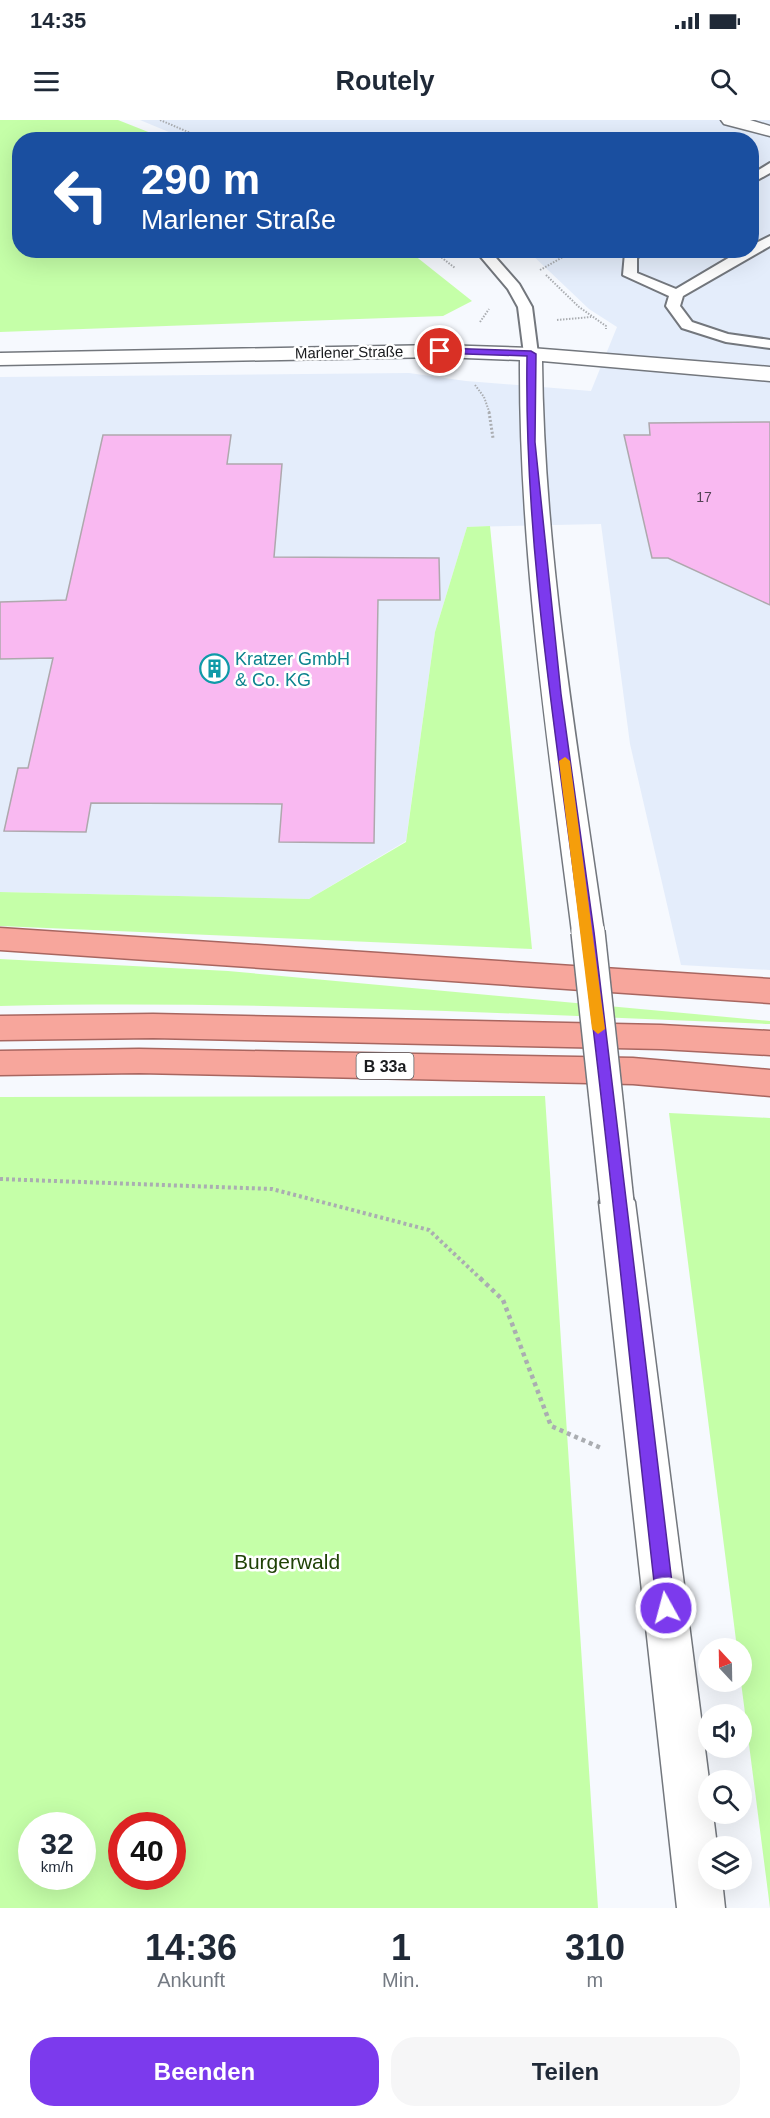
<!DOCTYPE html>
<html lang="de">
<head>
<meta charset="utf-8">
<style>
  :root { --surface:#fff; --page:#f6f6f7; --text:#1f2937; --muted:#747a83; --accent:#7c3aed }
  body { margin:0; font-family:Arial,sans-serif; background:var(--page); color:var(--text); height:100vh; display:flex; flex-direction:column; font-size:22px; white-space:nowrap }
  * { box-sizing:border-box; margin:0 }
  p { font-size:20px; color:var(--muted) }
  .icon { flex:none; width:33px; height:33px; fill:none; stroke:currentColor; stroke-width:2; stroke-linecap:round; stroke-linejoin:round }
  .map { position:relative; height:1788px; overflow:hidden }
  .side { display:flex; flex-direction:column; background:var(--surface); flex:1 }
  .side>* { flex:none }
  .banner { position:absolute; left:12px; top:12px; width:747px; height:126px; border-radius:24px; box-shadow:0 6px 24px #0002; background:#1a4fa0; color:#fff; overflow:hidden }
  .needle { width:39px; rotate:338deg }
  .tools { position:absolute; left:698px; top:1518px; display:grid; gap:12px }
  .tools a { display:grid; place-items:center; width:54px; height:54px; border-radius:50%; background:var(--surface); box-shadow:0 6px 24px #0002; font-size:30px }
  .speed { position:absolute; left:18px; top:1692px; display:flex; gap:12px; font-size:30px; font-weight:700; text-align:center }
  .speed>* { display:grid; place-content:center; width:78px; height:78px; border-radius:50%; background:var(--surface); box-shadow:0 6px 24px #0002; line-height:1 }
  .speed small { font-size:15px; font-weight:400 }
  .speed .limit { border:9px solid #d22; background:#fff; color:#111 }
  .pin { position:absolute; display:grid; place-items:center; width:51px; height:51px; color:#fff; margin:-26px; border:3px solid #fff; border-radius:50%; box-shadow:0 2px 6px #0007 }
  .me { position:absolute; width:66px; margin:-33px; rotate:353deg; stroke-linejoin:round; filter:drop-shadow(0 0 4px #0008) }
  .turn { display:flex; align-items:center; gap:21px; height:126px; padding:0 30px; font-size:27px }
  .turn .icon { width:78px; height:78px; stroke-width:2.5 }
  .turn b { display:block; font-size:42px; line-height:51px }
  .eta { display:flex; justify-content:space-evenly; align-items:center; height:102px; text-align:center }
  .eta b { font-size:36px; font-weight:800; line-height:42px }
  .action { display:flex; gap:12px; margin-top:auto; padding:12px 30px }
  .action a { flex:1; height:69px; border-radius:24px; background:var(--accent); color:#fff; font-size:24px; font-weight:800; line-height:69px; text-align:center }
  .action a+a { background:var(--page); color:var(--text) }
  .status { display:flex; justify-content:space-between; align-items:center; height:42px; padding:0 30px; background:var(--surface); direction:ltr }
  .status svg { height:16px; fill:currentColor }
  header { display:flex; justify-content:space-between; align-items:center; height:78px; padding:0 30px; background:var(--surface); font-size:27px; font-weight:800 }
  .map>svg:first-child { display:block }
  .built { fill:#e4edfb }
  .green { fill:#c5ffa8; fill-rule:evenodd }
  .building { fill:#f9b9f1; stroke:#aea8ad; stroke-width:1.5 }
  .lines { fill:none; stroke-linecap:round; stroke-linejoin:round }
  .service-casing { stroke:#73777d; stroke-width:4 }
  .minor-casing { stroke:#73777d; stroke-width:3 }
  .tertiary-casing { stroke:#73777d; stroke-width:3 }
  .trunk-casing { stroke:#a86660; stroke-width:3 }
  .path-far3 { stroke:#aaadb1; stroke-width:2; stroke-dasharray:1.5 1.5; stroke-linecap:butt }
  .path-far2 { stroke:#aaadb1; stroke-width:3; stroke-dasharray:2 2; stroke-linecap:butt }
  .path-far1 { stroke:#aaadb1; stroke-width:4; stroke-dasharray:3 3; stroke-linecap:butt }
  .path { stroke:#aaadb1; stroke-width:4.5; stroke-dasharray:4 4; stroke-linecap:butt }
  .service { fill:#fff; fill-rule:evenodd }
  .minor { fill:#fff; fill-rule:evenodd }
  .tertiary { fill:#fff; fill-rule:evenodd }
  .trunk { fill:#f7a69c; fill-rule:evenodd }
  .tertiary-bridge-casing { stroke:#73777d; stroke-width:36; stroke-linecap:butt }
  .tertiary-bridge { stroke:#fff; stroke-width:33 }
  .route { fill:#7c3aed; stroke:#51269a; stroke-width:1.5 }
  .slow { fill:#f59e0b }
  .labels { text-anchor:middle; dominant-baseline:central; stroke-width:5; stroke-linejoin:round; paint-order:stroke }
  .far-number-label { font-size:14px; fill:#514253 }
  .far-street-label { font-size:15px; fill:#191b1e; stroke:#fff }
  .shield { fill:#fff; stroke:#5e5f62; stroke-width:1.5 }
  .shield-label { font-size:16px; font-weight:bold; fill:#191b1e }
  .culture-label { font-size:18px; fill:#0d838f; stroke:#fff; text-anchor:start }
  .near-park-label { font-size:21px; fill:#1f4205; stroke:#fff }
</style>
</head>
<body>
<div class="status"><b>14:35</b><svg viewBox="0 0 49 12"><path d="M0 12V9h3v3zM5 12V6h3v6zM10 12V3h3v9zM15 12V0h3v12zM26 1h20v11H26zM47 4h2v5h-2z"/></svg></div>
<header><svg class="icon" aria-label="menu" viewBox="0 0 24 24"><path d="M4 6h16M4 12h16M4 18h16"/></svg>Routely<svg class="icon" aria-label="search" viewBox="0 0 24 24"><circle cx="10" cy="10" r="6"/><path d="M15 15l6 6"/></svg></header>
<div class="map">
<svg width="770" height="1788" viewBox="0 0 770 1788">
  <rect width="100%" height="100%" fill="#f6f9fe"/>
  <path class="built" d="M140 0H770V850L681 845 630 624 601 404 467 407 435 512 406 721 309 779 0 772V257L409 253 466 261 591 271 617 207 589 189 528 131 752 130V20H188Z"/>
  <path class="green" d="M0 0H118L166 19 20 20V130L409 131 472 181 443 196 0 212Z
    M490 406 532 829 0 806V772L309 779 406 722 435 512 467 407Z
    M0 839 228 851 770 901V904C514 894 256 880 0 886Z
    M545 976 598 1788H0V977ZM32 1706H82V1756H32ZM122 1706H172V1756H122Z
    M669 993 770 998V1788L741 1562V1528H737Z"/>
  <path class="building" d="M770 302V485L668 438H652L624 315H650L649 303Z
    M103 315H231L227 344H282L274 437 439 438 440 480H378L374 723 279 722 282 684 91 683 86 712 4 711 18 648H28L53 538 0 539V482L66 480Z"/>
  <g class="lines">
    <defs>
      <path id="service" d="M770 43V53L752 63V54Z
        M770 116V126L683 176 680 186 692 202 728 214 770 220V228L726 222 682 208 666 186 669 176 623 155 625 133 645 130 637 138V153L676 169 742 130H752V125Z
        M475 130H489L519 164 532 187 538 234 536 237 531 238 524 234 518 187 508 169Z"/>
      <path id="minor" d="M721 0H750L770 6V16L724 4Z"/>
      <path id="tertiary" d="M440 225 531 228 770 247V261L542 241C544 432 577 623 604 812L599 820 588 823 577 820 572 812C548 623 519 431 520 240L440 237 0 245V233Z
        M617 1068 630 1072 635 1082 709 1660 708 1694H713L717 1726H708V1760H722L725 1788H677L599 1082 604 1072Z"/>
      <path id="trunk" d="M0 808 770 859V883L0 830Z
        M153 894 661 905 770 911V935L661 929 153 918 0 920V896Z
        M139 929 633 938 770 950V976L633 964 139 953 0 955V931Z"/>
    </defs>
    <use href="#service" class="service-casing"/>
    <use href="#minor" class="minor-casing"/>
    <use href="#tertiary" class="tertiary-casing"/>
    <use href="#trunk" class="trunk-casing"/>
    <path class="path-far3" d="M160 0 207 20
      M432 130 455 148
      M540 150 575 130
      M546 155 579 187 606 206V209
      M557 200 591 197
      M480 202 489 189
      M475 265 484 277 490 294"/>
    <path class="path-far2" d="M489 292 493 318"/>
    <path class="path-far1" d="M0 1059 272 1069 429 1110 482 1160"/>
    <path class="path" d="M480 1158 503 1180 551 1306 601 1328"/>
    <use href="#service" class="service"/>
    <use href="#minor" class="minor"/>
    <use href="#tertiary" class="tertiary"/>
    <use href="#trunk" class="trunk"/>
    <defs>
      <path id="tertiary-bridge" d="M588 812 617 1082"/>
    </defs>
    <use href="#tertiary-bridge" class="tertiary-bridge-casing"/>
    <use href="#tertiary-bridge" class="tertiary-bridge"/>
  </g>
  <path class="route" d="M440 228 531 231 536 234 535 322 561 574 594 812 675 1488 672 1494 666 1496 659 1494 657 1488C631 1261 610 1035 581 809 557 619 524 428 527 236L437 233 436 231Z"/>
  <path class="slow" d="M565 637 570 641 605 909 598 914 592 909 559 641Z"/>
  <defs>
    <symbol id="building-ring" viewBox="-11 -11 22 22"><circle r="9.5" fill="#fff" stroke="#0f9aa8" stroke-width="1.5"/><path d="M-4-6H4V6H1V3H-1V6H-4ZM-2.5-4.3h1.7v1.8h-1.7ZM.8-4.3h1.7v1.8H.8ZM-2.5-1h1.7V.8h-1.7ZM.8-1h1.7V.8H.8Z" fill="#0f9aa8"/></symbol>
  </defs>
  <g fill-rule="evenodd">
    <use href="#building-ring" x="198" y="532" width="33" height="33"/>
  </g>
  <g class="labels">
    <g class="far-number-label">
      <text x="704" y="377">17</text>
    </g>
    <g class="far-street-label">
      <text transform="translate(349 232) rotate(-1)">Marlener Straße</text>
    </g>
    <rect class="shield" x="356.5" y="933" width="57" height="26" rx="4.5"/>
    <g class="shield-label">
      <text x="385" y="946">B 33a</text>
    </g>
    <g class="culture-label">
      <text x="235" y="539">Kratzer GmbH<tspan x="235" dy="21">&amp; Co. KG</tspan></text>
    </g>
    <g class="near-park-label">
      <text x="287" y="1441">Burgerwald</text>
    </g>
  </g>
</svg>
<div class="tools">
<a><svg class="needle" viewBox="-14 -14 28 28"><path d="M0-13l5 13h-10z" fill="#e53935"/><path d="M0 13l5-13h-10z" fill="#747a83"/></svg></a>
<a><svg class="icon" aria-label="sound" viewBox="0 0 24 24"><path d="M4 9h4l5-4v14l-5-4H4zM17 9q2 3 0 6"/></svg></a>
<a><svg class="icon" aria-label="search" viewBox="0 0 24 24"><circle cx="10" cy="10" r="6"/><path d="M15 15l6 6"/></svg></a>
<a><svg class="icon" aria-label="layers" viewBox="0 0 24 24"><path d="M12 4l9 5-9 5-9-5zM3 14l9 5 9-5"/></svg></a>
</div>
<div class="speed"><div>32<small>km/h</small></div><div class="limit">40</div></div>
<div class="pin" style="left:440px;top:231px;background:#d93025"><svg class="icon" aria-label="arrive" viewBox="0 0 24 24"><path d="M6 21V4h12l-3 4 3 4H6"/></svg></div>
<svg class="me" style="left:666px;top:1488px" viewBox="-20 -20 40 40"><circle r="17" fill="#7c3aed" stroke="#fff" stroke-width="3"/><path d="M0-11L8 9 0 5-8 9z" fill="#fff"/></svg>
<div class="banner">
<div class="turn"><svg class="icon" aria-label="left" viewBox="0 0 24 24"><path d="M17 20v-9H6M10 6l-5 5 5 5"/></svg><div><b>290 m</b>Marlener Straße</div></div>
</div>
</div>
<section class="side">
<div class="eta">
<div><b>14:36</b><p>Ankunft</p></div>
<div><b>1</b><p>Min.</p></div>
<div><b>310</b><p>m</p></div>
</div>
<div class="action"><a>Beenden</a><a>Teilen</a></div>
</section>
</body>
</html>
